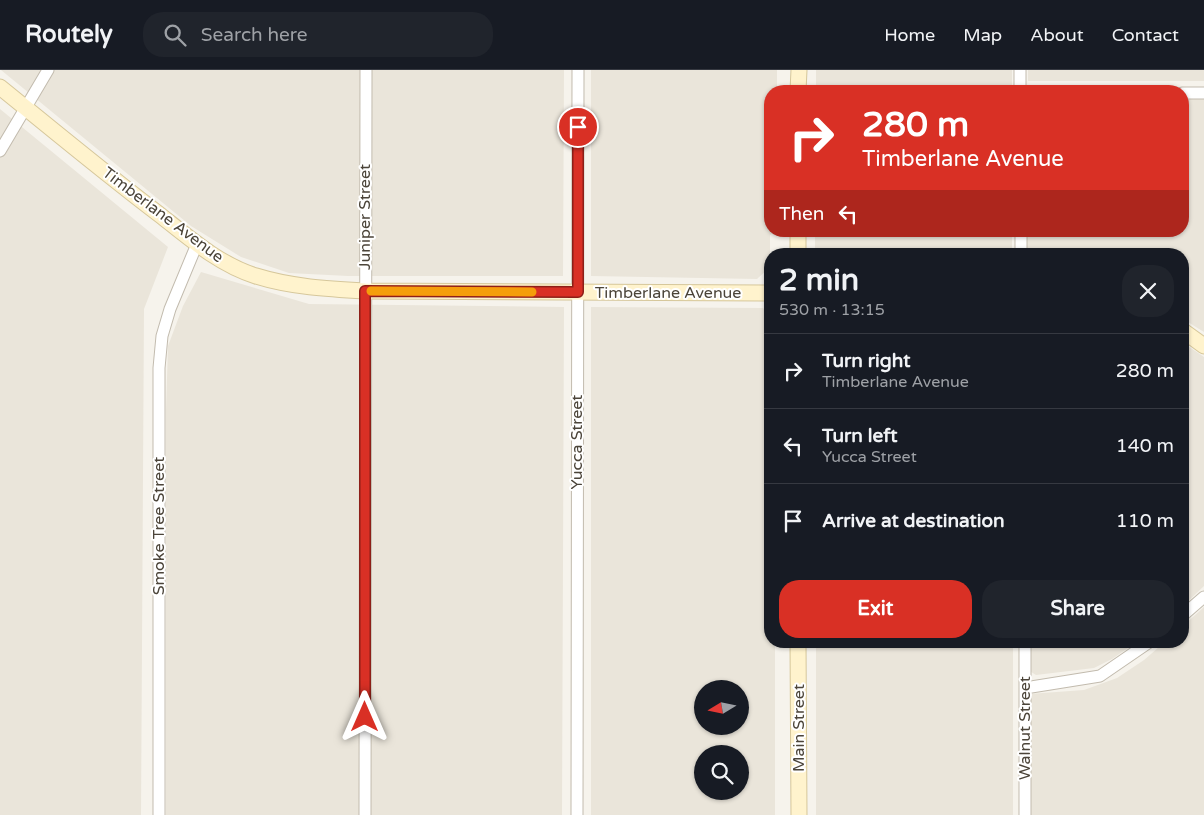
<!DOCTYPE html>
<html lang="en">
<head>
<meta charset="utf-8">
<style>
  :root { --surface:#171b24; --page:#20242c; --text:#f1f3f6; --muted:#9ea1a6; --line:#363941; --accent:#d93025 }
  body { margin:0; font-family:"Varela Round",sans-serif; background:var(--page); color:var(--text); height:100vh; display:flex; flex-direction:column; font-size:19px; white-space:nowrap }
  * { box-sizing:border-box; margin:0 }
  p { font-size:16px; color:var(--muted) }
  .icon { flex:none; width:28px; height:28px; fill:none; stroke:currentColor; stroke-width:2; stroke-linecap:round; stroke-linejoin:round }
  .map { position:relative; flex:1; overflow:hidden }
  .sheet { position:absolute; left:764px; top:178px; width:425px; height:400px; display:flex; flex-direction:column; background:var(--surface); border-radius:20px; box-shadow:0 1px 4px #0004 }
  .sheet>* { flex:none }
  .top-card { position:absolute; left:764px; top:15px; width:425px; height:152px; border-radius:20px; box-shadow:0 1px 4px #0004; background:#d93025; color:#fff; overflow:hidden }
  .needle { width:32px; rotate:260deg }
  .buttons { position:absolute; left:694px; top:610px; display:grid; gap:10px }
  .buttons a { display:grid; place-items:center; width:55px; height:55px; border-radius:50%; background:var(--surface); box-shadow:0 1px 4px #0004; font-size:25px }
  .pin { position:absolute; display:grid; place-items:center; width:42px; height:42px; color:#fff; margin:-21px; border:2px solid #fff; border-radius:50%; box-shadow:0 1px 5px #0007 }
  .me { position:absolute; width:55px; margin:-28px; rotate:0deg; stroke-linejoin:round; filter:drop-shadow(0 0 4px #0008) }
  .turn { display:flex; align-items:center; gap:18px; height:105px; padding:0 15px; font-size:22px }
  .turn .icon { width:65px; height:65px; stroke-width:2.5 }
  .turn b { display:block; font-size:35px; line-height:42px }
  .then { display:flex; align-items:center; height:48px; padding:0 15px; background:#0003; gap:10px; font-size:19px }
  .round { display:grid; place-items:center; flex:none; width:52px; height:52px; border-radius:20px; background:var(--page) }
  .summary { display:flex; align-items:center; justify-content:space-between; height:85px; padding:0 15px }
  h1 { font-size:30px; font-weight:700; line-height:38px }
  .primary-button { display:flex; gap:10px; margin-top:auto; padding:10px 15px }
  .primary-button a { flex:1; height:58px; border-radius:20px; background:var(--accent); color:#fff; font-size:20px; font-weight:700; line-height:58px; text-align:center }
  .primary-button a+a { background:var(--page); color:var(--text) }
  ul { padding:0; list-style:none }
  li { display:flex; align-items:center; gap:15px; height:75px; padding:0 15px; border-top:1px solid var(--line) }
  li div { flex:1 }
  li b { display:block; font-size:19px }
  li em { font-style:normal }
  header { display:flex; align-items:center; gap:30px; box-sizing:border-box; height:70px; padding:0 25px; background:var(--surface); border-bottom:1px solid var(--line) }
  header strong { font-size:24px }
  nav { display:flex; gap:28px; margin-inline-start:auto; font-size:18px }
  .search { width:350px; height:45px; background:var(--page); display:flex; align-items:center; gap:12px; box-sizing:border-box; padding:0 18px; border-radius:20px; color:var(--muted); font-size:19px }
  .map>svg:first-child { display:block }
  .residential { fill:#eae5da; fill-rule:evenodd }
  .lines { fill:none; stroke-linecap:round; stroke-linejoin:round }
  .street-casing { stroke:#c2bbae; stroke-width:13 }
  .secondary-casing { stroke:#d6c79b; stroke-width:17 }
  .street { stroke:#fff; stroke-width:11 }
  .secondary { stroke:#fff3cd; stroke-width:15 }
  .route-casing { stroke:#8d1f18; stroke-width:12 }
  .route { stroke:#d93025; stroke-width:9 }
  .slow { stroke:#f59e0b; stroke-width:9 }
  .labels { text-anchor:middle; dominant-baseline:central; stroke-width:4; stroke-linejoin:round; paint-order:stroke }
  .street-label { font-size:16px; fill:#4b4439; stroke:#fff }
</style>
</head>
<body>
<header>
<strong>Routely</strong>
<div class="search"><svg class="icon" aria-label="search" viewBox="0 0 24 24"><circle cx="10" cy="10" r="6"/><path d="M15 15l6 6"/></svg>Search here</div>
<nav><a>Home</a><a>Map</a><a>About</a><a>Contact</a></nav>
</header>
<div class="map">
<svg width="1204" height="745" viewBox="0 0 1204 745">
  <rect width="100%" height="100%" fill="#f6f3ec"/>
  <path class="residential" d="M1 0H564L563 206H348L289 203 241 187 191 156Z
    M591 0H777V21H770V161H776L770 165V197L757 209 591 206Z
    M816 0H1012V21H816Z
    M1028 0H1204V11H1028Z
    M1183 29H1204V262L1183 249 1182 184H1025V161H1182Z
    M0 39 168 177 144 239 141 745H0Z
    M815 161H1012V184H815Z
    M201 202 309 234 564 237 562 745H166V340L168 276 183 236Z
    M591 237 763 238 770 245V571H775V745H591ZM702 619H740V656H702ZM702 684H740V721H702Z
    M1182 272 1204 287V516L1183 536Z
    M1204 537V745H1030L1029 624 1084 620 1117 608 1144 590 1166 571H1182L1183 556Z
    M816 571H1013V745H816Z
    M1028 571H1138L1112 589 1094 598 1036 605 1028 600Z"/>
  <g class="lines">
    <defs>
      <path id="street" d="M1020 21V0
        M1182 23H1204
        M0 81 48 0
        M1021 161V184
        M1182 546 1204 527
        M1025 571V745
        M1025 618 1100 606 1151 571
        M159 745V298L162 266 170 239 197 174
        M365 745 366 0
        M577 745 578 0"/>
      <path id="secondary" d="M0 17C53 60 106 104 160 145 189 168 220 195 256 206 291 217 328 219 365 221L770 223
        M798 21 799 0
        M798 184V161
        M1182 260 1204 276
        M798 571 799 745"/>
    </defs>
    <use href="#street" class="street-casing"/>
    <use href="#secondary" class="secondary-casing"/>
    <use href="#street" class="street"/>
    <use href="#secondary" class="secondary"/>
  </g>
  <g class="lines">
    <defs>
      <path id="route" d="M365 647V221L578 222V57"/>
    </defs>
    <use href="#route" class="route-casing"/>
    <use href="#route" class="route"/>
    <path class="slow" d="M371 221 532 222"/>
  </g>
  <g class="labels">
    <g class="street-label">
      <text transform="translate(163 145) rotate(37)">Timberlane Avenue</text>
      <text transform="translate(365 147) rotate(-90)">Juniper Street</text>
      <text x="668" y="223">Timberlane Avenue</text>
      <text transform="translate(577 372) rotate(-90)">Yucca Street</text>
      <text transform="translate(159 456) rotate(-90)">Smoke Tree Street</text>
      <text transform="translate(799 658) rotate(-90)">Main Street</text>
      <text transform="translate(1025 658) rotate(-90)">Walnut Street</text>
    </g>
  </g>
</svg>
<div class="buttons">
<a><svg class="needle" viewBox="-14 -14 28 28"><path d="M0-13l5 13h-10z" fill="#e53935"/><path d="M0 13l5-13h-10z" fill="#9ea1a6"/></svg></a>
<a><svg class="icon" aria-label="search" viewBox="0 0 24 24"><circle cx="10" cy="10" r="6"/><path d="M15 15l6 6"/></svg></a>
</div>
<div class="pin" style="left:578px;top:57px;background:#d93025"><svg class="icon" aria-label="arrive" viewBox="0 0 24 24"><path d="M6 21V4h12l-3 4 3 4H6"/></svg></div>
<svg class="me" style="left:365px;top:647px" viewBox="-20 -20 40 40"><path d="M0-17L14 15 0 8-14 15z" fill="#d93025" stroke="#fff" stroke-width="4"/></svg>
<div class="top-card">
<div class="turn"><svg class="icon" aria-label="right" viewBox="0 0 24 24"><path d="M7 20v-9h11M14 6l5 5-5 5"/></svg><div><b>280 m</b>Timberlane Avenue</div></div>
<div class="then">Then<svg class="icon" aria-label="left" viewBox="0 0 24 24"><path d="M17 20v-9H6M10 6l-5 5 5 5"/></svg></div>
</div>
<section class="sheet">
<div class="summary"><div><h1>2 min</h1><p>530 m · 13:15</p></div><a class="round"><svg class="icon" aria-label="close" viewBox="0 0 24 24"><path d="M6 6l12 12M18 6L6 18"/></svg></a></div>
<ul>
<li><svg class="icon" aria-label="right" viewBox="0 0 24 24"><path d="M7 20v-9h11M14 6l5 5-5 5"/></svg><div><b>Turn right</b><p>Timberlane Avenue</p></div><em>280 m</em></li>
<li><svg class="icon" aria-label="left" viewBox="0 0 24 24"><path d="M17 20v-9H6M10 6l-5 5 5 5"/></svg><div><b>Turn left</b><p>Yucca Street</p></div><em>140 m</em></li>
<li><svg class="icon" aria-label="arrive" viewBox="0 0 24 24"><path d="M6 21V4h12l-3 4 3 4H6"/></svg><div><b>Arrive at destination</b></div><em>110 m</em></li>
</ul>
<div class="primary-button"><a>Exit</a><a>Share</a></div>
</section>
</div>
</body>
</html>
